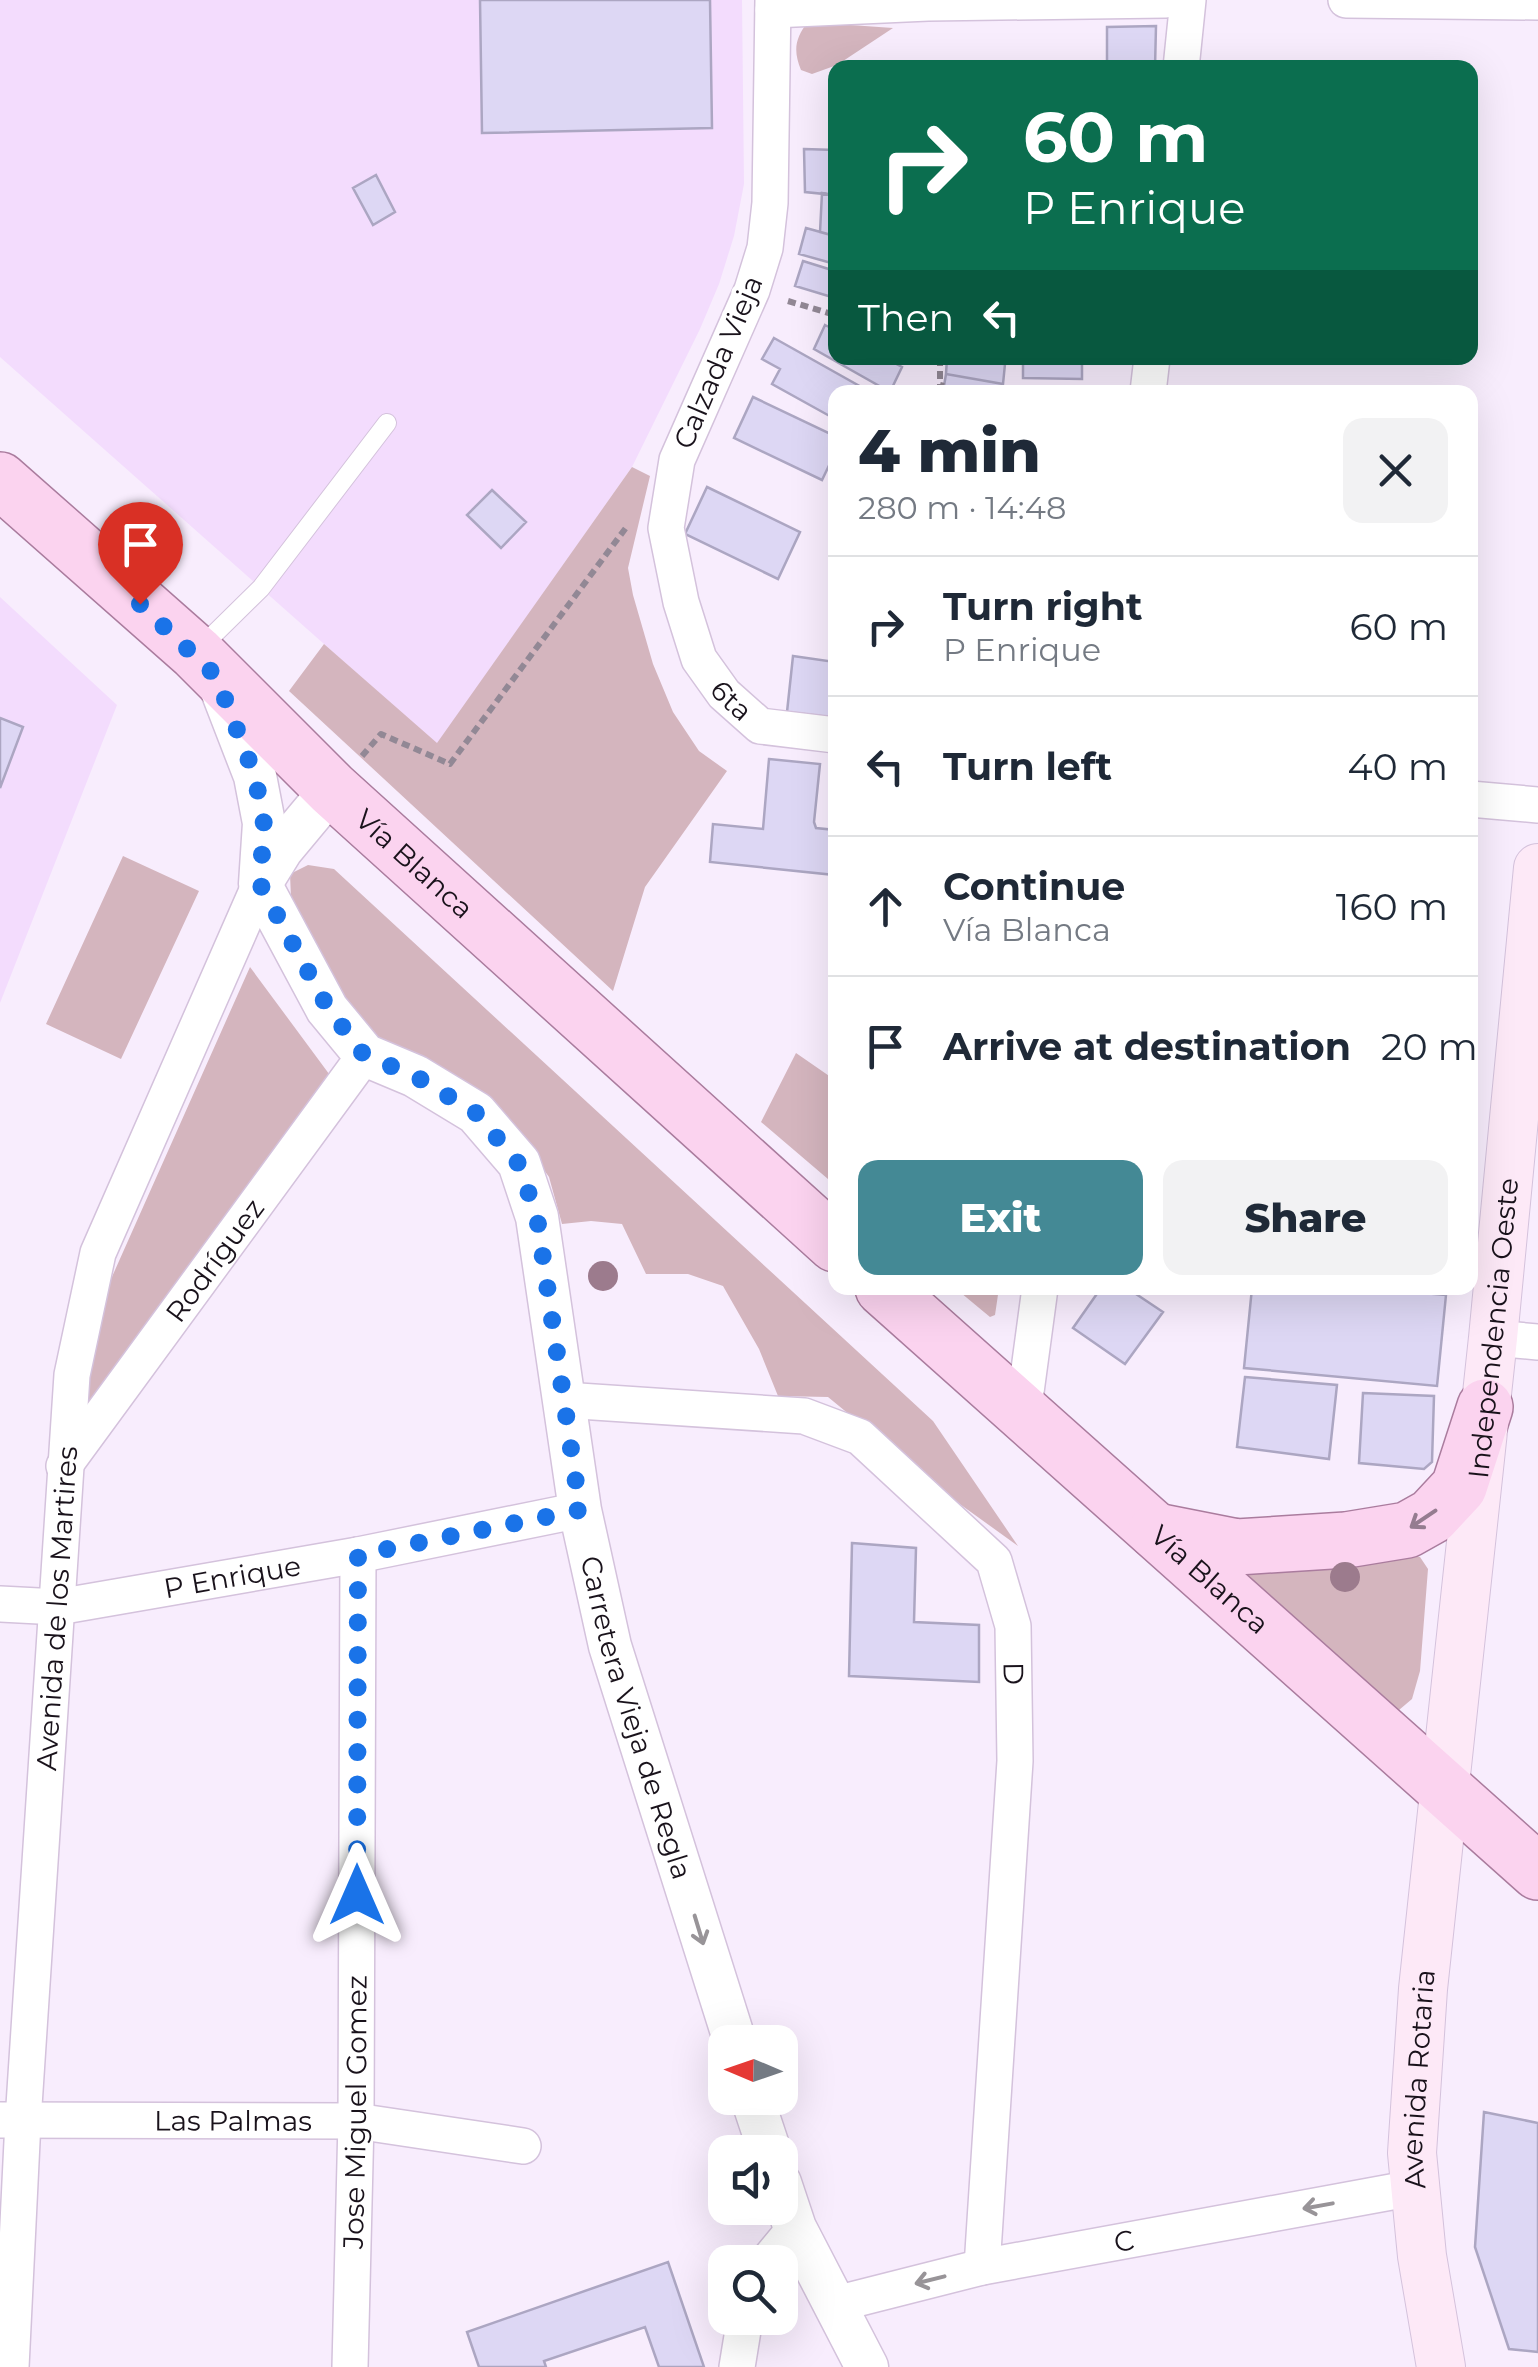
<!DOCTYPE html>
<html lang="en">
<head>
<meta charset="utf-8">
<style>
  :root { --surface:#fff; --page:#f2f2f3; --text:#1f2937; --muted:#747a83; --line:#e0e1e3; --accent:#448995 }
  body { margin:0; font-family:Montserrat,sans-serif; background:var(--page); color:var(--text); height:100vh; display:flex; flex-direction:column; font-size:38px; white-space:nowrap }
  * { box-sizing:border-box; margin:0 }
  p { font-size:32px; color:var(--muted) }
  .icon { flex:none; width:55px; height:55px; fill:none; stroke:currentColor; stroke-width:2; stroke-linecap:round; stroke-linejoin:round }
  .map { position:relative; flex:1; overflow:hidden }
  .panel { position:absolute; left:828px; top:385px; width:650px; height:910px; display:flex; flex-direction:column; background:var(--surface); border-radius:20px; box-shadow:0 10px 40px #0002 }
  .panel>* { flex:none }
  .top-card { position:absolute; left:828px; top:60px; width:650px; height:305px; border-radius:20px; box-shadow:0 10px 40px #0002; background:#0b6e4f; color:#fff; overflow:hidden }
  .needle { width:65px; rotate:272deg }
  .controls { position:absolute; left:708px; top:2025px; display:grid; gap:20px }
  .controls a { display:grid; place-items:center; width:90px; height:90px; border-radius:20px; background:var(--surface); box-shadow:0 10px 40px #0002; font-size:50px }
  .pin { position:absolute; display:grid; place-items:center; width:85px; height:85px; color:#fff; margin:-102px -42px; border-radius:50% 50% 50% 0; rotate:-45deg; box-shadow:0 0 10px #0007 }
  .pin .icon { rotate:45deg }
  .me { position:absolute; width:110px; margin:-55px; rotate:0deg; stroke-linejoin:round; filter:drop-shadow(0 0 8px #0008) }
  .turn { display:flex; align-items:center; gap:35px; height:210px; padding:0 30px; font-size:45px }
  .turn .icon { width:130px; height:130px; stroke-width:2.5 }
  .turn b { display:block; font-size:70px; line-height:85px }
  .then { display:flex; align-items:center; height:95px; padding:0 30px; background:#0003; gap:20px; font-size:38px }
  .round { display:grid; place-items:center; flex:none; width:105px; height:105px; border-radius:20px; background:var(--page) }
  .overview { display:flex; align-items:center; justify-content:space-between; height:170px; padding:0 30px }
  h1 { font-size:60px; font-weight:800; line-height:75px }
  .action { display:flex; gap:20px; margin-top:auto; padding:20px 30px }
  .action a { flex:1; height:115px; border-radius:20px; background:var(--accent); color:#fff; font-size:40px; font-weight:800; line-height:115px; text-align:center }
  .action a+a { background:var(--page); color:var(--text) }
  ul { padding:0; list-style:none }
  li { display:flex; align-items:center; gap:30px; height:140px; padding:0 30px; border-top:2px solid var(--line) }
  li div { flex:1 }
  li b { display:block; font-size:38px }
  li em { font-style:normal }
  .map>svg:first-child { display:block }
  .built { fill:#f3dcfd }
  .green { fill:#d4b5be }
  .building { fill:#ddd7f4; stroke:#aca6c2; stroke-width:2.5 }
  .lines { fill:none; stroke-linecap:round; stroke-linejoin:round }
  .service-casing { stroke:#d4c2dc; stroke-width:20 }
  .minor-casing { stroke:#d4c2dc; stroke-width:38 }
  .tertiary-casing { stroke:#d4c2dc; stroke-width:45 }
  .secondary-casing { stroke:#d4c2dc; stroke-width:50 }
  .primary-casing { stroke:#aa7c9e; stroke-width:58 }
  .path { stroke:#928895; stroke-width:6; stroke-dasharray:8 5; stroke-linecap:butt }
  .service { stroke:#fff; stroke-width:18 }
  .minor { stroke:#fff; stroke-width:35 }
  .tertiary { stroke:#fff; stroke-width:42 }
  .secondary { stroke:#fde9f7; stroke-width:48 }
  .primary { stroke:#fbd3ef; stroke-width:55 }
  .tree { fill:#9c7b8d }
  .oneway { stroke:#957c90 }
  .oneway2 { stroke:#989498 }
  .route { stroke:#1a73e8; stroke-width:18; stroke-dasharray:0 32.4 }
  .labels { text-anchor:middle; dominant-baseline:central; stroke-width:9; stroke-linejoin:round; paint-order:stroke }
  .street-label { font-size:28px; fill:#19121b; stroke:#fff }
</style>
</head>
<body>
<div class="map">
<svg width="1538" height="2367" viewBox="0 0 1538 2367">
  <rect width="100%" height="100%" fill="#f8edfd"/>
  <path class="built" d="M0 0H742L744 184 734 236 719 284 700 329 632 467 437 744 0 357Z
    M0 597 117 705 0 1003Z"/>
  <path class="green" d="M808 22 893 28 837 65 812 74 801 70C793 51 795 38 808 22Z
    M632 467 650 476 628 568 633 595 653 664 673 712 699 751 727 771 645 887 613 991 289 691 324 644 437 743Z
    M123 856 199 891 121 1059 46 1024Z
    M308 865 334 869 933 1421 1018 1546 950 1497 828 1397 778 1396 759 1349 723 1286 688 1274H646L622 1224 591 1221 562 1224 549 1177 504 1114 381 1044 350 1015 291 898 290 874Z
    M250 967 335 1082 79 1424 107 1288Z
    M796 1053 835 1080V1185L761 1122Z
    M955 1288H999L995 1315 990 1317Z
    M1402 1552 1420 1557 1428 1569 1420 1671 1412 1699 1399 1710 1383 1708 1217 1565Z"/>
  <path class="building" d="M480 0H710L712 128 482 133Z
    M1156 26 1155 68H1107V27Z
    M804 149 835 150V195L805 192Z
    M376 175 395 212 373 225 353 188Z
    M822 193 835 195V236L820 232Z
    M806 228 835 236V264L799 254Z
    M803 261 835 271V298L795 286Z
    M825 325 835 330V358H885L902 367 890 392 814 349Z
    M774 338 863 388 861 392H835V419L772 384 780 369 762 359Z
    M947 358H993V363L1005 364 1003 384 946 374Z
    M1023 358H1082V379L1023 378Z
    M946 374 1003 384 1002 392H943Z
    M753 397 835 436V453L822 480 734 438Z
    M707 487 800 532 778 579 685 534Z
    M492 490 526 522 501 548 467 515Z
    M793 656 835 662 829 717 787 712Z
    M0 718 23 727 0 788Z
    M769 759 820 764 814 822 816 828 835 830V875L710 862 713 824 763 829Z
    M1101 1288H1127L1163 1312 1125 1364 1073 1328Z
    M1252 1288H1366L1446 1295 1437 1386 1244 1368Z
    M1245 1377 1337 1385 1329 1459 1237 1447Z
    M1363 1393 1434 1396 1432 1462 1424 1469 1359 1463Z
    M852 1543 916 1548 914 1622 979 1625V1682L849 1676Z
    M1484 2112 1538 2123V2352L1509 2349 1475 2247Z
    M668 2262 704 2367H659L645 2327 544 2361 546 2367H479L467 2332Z"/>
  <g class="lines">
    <defs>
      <path id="service" d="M199 649 261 588 387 423"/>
      <g id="minor">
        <path id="s1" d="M773 0 770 203 765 248 752 290 677 460 666 528 681 602 699 659 724 694 760 726 835 735"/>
        <path d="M1346 0 1538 2"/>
        <path d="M773 10 928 3 1166 0"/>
        <path d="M1181 68 1188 0"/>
        <path d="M1148 392 1152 358"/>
        <path d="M1470 799 1538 805"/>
        <path d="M1493 1338 1538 1342"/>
        <path id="s2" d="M564 1400 804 1416 860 1437 994 1561 1013 1626 1015 1761 982 2267"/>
        <path d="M1023 1414 1040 1288"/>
        <path id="s3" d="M64 1466 365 1055"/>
        <path id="s4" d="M0 1604 58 1607 358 1555 580 1510"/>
        <path id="s5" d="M1 2120 356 2121 523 2146"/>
        <path d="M767 2262 795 2228"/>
        <path id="s6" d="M836 2304 982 2267 1413 2188"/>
        <path id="s7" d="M11 2367 23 2121 72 1375 98 1253 260 884"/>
        <path id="s8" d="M350 2367 356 2121 358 1555"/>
        <path d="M737 2367 745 2318"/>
      </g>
      <g id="tertiary">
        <path id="s9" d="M219 683 255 776 264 823 260 884 327 1009 365 1055 415 1076 476 1113 519 1163 537 1217 580 1510 610 1646 735 2042"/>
        <path d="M261 883 282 849 332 789"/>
        <path d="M752 2098 770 2152"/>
        <path d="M780 2183 795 2228 867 2367"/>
      </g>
      <g id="secondary">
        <path id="s10" d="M1441 2367 1422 2256 1412 2153 1423 1989 1493 1338 1538 868"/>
      </g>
      <g id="primary">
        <path id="s11" d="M0 480 196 653 332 789 835 1244"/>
        <path id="s12" d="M883 1288 1538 1872"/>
        <path d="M1156 1531 1237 1547 1346 1540 1407 1530 1432 1516 1459 1487 1485 1407"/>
      </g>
    </defs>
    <use href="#service" class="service-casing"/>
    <use href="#minor" class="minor-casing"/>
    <use href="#tertiary" class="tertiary-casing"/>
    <use href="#secondary" class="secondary-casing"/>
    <use href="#primary" class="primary-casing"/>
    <path class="path" d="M788 301 835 315
      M940 358V385L944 386
      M362 756 381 734 450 764 628 525"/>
    <use href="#service" class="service"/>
    <use href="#minor" class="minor"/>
    <use href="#tertiary" class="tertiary"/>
    <use href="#secondary" class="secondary"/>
    <use href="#primary" class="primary"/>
  </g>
  <g class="tree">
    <circle cx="603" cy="1276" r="15"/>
    <circle cx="1345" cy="1577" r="15"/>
  </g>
  <defs><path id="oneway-shaft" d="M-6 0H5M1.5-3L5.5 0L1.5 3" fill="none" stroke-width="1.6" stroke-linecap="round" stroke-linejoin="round" transform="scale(2.5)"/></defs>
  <use class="oneway" href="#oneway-shaft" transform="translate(1423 1519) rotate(146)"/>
  <g class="oneway2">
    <use href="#oneway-shaft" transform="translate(699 1930) rotate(73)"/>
    <use href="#oneway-shaft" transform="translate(1318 2206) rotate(170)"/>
    <use href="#oneway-shaft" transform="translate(930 2280) rotate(166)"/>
  </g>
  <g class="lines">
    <path class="route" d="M140 604 216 676 255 776 264 824 260 884 328 1008 364 1055 415 1076 476 1113 518 1163 537 1217 580 1510 358 1555 357 1895"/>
  </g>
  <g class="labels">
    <g class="street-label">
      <text transform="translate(718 362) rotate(-67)">Calzada Vieja</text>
      <text stroke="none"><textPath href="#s1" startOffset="735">6ta</textPath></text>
      <text stroke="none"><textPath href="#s11" startOffset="565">Vía Blanca</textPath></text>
      <text stroke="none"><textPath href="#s3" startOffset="255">Rodríguez</textPath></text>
      <text stroke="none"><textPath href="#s10" startOffset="1045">Independencia Oeste</textPath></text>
      <text stroke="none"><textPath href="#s4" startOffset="235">P Enrique</textPath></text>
      <text stroke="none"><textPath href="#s12" startOffset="438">Vía Blanca</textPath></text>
      <text stroke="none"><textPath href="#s7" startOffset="760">Avenida de los Martires</textPath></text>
      <text stroke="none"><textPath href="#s2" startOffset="598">D</textPath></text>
      <text stroke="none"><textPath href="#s9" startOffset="1170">Carretera Vieja de Regla</textPath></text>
      <text stroke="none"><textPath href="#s10" startOffset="290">Avenida Rotaria</textPath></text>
      <text stroke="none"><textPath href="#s8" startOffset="255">Jose Miguel Gomez</textPath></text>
      <text stroke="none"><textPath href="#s5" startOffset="232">Las Palmas</textPath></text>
      <text stroke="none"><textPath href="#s6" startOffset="295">C</textPath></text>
    </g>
  </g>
</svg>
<div class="controls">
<a><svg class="needle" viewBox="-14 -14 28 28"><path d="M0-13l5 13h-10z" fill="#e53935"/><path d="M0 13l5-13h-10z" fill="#747a83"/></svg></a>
<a><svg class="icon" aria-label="sound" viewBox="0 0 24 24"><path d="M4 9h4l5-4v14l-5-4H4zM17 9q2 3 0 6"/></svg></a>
<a><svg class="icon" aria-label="search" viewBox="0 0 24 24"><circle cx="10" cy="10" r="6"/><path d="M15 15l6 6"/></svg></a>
</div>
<div class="pin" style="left:140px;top:604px;background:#d93025"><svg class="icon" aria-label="arrive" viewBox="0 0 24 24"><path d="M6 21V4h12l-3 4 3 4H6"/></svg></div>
<svg class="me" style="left:357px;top:1895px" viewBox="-20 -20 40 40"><path d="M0-17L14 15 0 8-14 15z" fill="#1a73e8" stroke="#fff" stroke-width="4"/></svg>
<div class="top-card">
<div class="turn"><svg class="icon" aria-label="right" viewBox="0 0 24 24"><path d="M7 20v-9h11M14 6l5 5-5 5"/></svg><div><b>60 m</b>P Enrique</div></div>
<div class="then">Then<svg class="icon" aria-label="left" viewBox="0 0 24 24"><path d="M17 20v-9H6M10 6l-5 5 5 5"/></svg></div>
</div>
<section class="panel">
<div class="overview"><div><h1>4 min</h1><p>280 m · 14:48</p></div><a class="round"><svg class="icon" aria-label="close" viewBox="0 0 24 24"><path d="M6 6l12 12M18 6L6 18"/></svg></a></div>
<ul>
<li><svg class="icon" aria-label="right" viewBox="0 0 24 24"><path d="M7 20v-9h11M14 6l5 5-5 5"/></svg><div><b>Turn right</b><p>P Enrique</p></div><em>60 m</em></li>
<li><svg class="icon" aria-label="left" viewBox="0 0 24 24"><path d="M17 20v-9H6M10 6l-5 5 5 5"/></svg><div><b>Turn left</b></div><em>40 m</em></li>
<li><svg class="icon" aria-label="ahead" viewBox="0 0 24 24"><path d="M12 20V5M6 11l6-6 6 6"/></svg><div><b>Continue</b><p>Vía Blanca</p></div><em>160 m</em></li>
<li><svg class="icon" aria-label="arrive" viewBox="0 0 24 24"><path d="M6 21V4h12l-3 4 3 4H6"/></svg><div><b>Arrive at destination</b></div><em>20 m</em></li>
</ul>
<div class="action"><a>Exit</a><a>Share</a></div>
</section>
</div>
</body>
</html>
